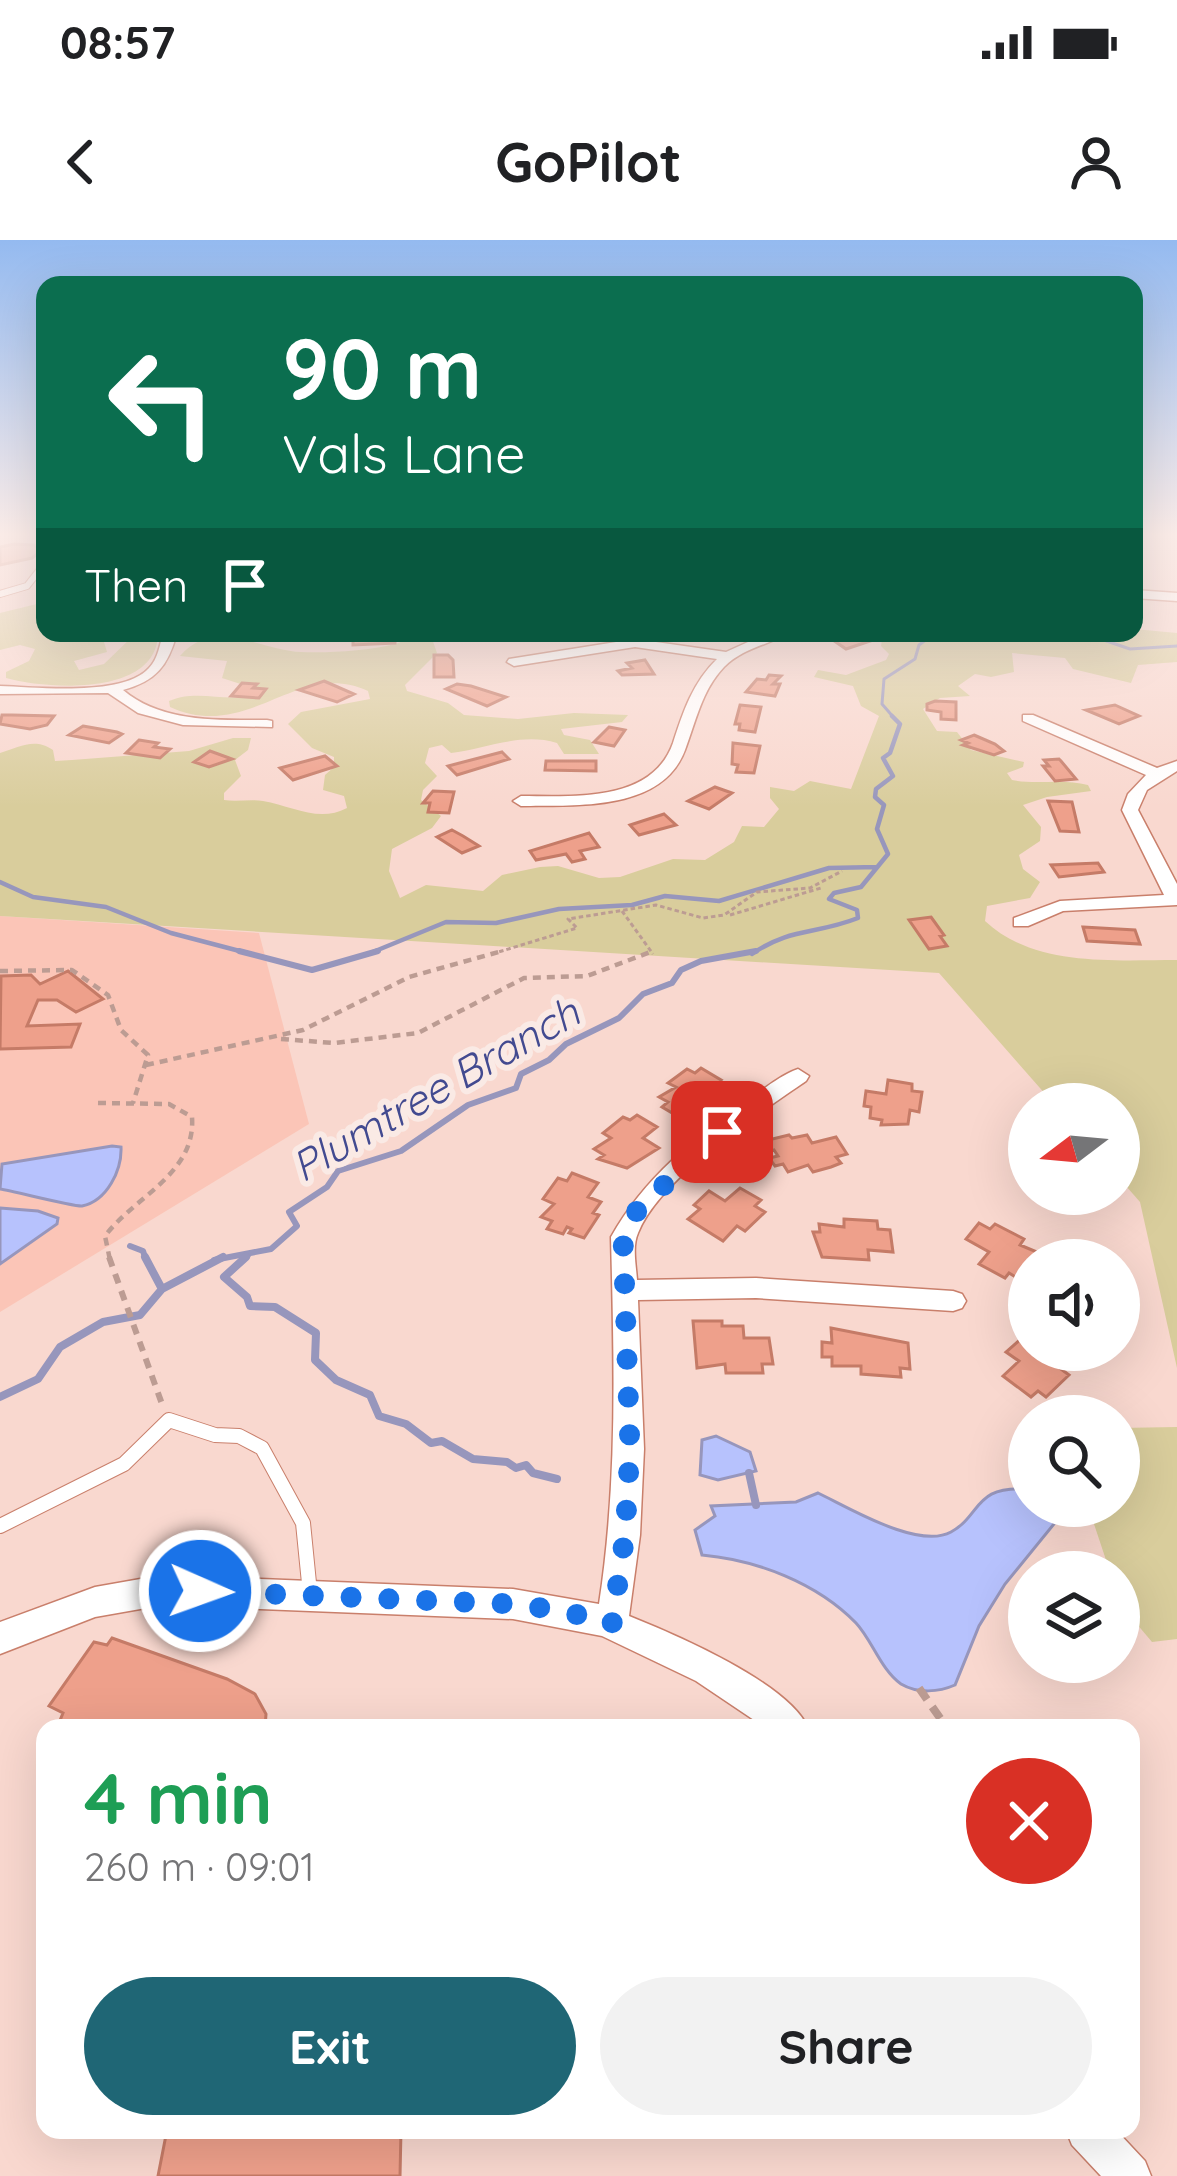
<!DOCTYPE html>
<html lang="en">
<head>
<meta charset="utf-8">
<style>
  :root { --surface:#fff; --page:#f2f2f2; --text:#202124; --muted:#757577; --accent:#1f6675 }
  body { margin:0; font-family:Quicksand,sans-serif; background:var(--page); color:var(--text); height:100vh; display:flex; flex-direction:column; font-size:45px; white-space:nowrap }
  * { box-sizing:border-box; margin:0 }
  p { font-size:39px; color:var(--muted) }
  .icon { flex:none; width:66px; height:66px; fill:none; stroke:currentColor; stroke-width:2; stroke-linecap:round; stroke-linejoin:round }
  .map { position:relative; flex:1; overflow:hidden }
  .drawer { position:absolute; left:36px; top:1479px; width:1104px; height:420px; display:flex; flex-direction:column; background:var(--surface); border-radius:24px; box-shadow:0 12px 48px #0002 }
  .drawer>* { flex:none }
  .guide { position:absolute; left:36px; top:36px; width:1107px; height:366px; border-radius:24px; box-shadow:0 12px 48px #0002; background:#0b6e4f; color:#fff; overflow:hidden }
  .needle { width:78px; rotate:254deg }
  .fabs { position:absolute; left:1008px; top:843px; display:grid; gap:24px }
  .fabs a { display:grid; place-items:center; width:132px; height:132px; border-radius:50%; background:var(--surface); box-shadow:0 12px 48px #0002; font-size:60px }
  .pin { position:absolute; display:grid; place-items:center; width:102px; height:102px; color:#fff; margin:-51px; border-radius:24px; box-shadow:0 6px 18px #0006 }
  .me { position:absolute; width:132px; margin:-66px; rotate:92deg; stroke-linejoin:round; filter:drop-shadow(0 0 9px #0008) }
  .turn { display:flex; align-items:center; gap:42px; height:252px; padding:0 48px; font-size:54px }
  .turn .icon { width:156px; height:156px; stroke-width:2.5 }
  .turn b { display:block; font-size:84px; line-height:102px }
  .then { display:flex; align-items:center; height:114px; padding:0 48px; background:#0003; gap:24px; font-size:45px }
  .round { display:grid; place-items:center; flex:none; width:126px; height:126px; border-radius:63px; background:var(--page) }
  .overview { display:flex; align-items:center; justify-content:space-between; height:204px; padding:0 48px }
  h1 { font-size:72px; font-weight:800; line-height:90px; color:#1e9e55 }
  .action { display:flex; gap:24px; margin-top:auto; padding:24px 48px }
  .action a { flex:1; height:138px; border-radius:72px; background:var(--accent); color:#fff; font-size:48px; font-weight:800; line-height:138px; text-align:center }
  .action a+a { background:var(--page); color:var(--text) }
  .status { display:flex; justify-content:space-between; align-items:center; height:84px; padding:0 60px; background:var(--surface); direction:ltr }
  .status svg { height:33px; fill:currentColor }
  header { display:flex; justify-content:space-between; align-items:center; height:156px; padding:0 48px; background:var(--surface); font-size:54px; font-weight:800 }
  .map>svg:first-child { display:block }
  .built { fill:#fbc5b7 }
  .green { fill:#d9cd9c }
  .water { fill:#b7c2fd; stroke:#9796bc; stroke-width:3 }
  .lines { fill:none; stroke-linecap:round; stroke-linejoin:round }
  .stream-far3 { stroke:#9796bc; stroke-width:3 }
  .stream-far2 { stroke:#9796bc; stroke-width:4.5 }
  .stream-far1 { stroke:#9796bc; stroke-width:6 }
  .stream { stroke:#9796bc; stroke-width:8 }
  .building { fill:#eea08b; stroke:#c57b67; stroke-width:3 }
  .lane-far1-casing { stroke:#c97f6b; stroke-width:8 }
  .lane-casing { stroke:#c97f6b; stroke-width:16 }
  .street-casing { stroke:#c97f6b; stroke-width:3 }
  .path-far3 { stroke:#bc9c93; stroke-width:3; stroke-dasharray:4.5 3; stroke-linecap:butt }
  .path-far2 { stroke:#bc9c93; stroke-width:4.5; stroke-dasharray:8 6; stroke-linecap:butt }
  .path-far1 { stroke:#bc9c93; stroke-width:6; stroke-dasharray:10 8; stroke-linecap:butt }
  .path { stroke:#bc9c93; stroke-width:8; stroke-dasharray:14 9; stroke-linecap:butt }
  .lane-far1 { stroke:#fff; stroke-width:6 }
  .lane { stroke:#fff; stroke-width:14 }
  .street { fill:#fff; fill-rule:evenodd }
  .route { stroke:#1a73e8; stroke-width:21; stroke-dasharray:0 37.8 }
  .labels { text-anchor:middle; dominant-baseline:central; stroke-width:12; stroke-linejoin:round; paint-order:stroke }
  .water-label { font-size:42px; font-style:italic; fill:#424a90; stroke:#faeae5 }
</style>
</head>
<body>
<div class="status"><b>08:57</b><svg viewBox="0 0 49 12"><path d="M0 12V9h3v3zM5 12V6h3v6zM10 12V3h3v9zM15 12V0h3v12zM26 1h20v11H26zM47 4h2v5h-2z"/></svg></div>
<header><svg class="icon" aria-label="back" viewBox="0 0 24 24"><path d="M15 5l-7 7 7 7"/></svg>GoPilot<svg class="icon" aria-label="person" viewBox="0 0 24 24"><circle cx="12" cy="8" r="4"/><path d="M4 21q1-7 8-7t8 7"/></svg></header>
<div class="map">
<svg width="1177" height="1936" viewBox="0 0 1177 1936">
  <rect width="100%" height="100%" fill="#f9d8cf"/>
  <path class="built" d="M0 676 259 693 309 884 0 1072Z"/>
  <path class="green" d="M45 362V393H112L104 402 107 412 74 421 79 430 104 424 136 393H158C158 456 49 450 6 438V432L29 421 35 409 20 405 0 410V373Z
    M1134 389 1177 393V422L1138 425 1131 443 1073 429 1065 418 1012 413 1014 432 991 437 975 434 958 446 970 456 940 458 923 469 937 491 957 492 971 510 1024 522 1023 527 1007 533 1012 540C1038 545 1063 538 1088 545L1091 551 1047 557 1023 565 1041 587 1040 601 1019 615 1023 629 1040 642 1030 658 987 666 985 681C1034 727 1113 720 1177 720V1128L1140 962 1119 938V864H1054L939 733 0 676V513C19 507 35 497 53 510L55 521 72 520 189 511 233 498H251L248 510 235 520 241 536 224 553V560C237 562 250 559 263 561 292 566 319 583 347 568L344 556 323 550 325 535 334 527V517L312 508 288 484 301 472 370 459 368 451C297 418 249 503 170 467L169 461C201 447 233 467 262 451L222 438 227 421 180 416C213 377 261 410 301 412 329 413 368 411 395 404 408 400 416 393 430 393L437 413 405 445 407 451 448 463 464 475 518 479 574 473 628 475 622 482 561 489 564 495 590 500 599 514H564L557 503C521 492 485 509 451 513L442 505 429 508 425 523 437 536 423 550 421 560 441 576 432 588 392 609 389 631 400 658 426 645 483 651 502 635 540 627 558 626 599 638 620 637 673 619 705 620 734 602 742 586 764 587 779 569 770 558V547L794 551 810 541 851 549 879 476 861 466 853 446 814 437 818 430 846 435 886 420 889 414 881 406 883 393H1134Z
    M1177 1187V1399L1152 1402 1120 1364 1119 1332H1110L1088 1266H1119V1188Z"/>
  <path class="water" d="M112 906 121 907C122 930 107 961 82 966 75 967 13 951 0 949L2 924Z
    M0 968 38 971 58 978 57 984 0 1024Z
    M716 1196 750 1212 756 1231 718 1240 700 1235 702 1200Z
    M1029 1249V1266H1059L1058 1279 1005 1344 979 1386 955 1445C939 1452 918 1454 901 1444 881 1430 872 1400 856 1383 817 1343 757 1320 702 1315L695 1290 715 1276 711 1266 796 1262 818 1253C848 1267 918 1310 951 1292 982 1275 973 1245 1029 1249Z"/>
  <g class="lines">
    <path class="stream-far3" d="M1083 393 1130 409 1177 406
      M895 479 882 464 884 439 915 419 919 405 935 393"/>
    <path class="stream-far2" d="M0 642 33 657 106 667 171 693 251 714
      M368 714 446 682 496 683 559 669 632 665 665 656 719 661 829 628 877 627
      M752 714C791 687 815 695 858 678L857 670 829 659 834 653 861 647 888 614 877 589 884 565 875 557 876 549 893 536 883 518 890 513 900 484 892 476"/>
    <path class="stream-far1" d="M239 711 312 730 378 711
      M130 1006 143 1011 146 1020
      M214 1020 271 1009 297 986 289 972 327 947 338 931 401 911 468 865 516 848 521 834 549 820 566 804 619 778 643 754 672 743 681 730 701 721 756 711
      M242 1020 249 1014"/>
    <path class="stream" d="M145 1017 162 1049
      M246 1017 224 1037 247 1057 250 1066 275 1067 316 1093 315 1120 336 1140 370 1155 379 1176 406 1184 431 1203 442 1201 473 1219 507 1222 516 1228 526 1225 533 1233 557 1239
      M0 1157 38 1139 60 1107 103 1082 140 1075 162 1049 223 1017
      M749 1233 756 1265"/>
  </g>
  <path class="building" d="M14 304 34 305 41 311 32 318 0 325V307Z
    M857 393 870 401 846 409 830 398Z
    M395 395V403L353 405V397Z
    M434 415H448L453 420 454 437H434Z
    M645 420 654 434 622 435 618 431 632 428 627 423Z
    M769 435 781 436 773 444H780L775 456 746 452 757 439 766 440Z
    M324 441 354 454 337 462 299 450Z
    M242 443 257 444 253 448 266 449 259 458 231 456Z
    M457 444 471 446 506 457 487 466 446 449Z
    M935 461 956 462V480L941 479V472L927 470V464Z
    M740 465 761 467 755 492 739 490 740 484H735Z
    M1115 465 1139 476 1119 484 1086 470Z
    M2 475H12L54 476 47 485 30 489 0 484Z
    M83 486 117 492 122 494 109 503 69 495Z
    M609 487 625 490 614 506 594 502Z
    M974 495 995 504 1004 511 994 515 963 505 968 503 961 500Z
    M139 500 158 503 154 507 170 509 160 518 126 513Z
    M733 503 760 506 754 533 736 532 738 525 732 524Z
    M210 511 232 519 209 527 194 522Z
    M502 512 509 519 457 535 448 526Z
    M325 516 337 526 293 540 280 528Z
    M1059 519 1061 521 1076 539 1055 541 1043 526H1049L1044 520Z
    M546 521H596V531L545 530Z
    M715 547 732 553 709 569 688 561Z
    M433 551 454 552 449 573 428 572 430 563H423Z
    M1048 561 1072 562 1079 592 1060 591Z
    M664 574 676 585 639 595 630 585Z
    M452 590 463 596 479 606 462 613 437 597Z
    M589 593 599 607 580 611 585 619 572 622 566 614 536 620 530 611Z
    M1098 623 1104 632 1059 637 1051 625Z
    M931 677 944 695 940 696 947 706 929 709 909 680Z
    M1083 687 1135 690 1140 704 1087 701Z
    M68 731 103 759 76 772 57 760H38L27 786 80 784 71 807 0 809 1 736 31 735 40 744Z
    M701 828 721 840 708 850 717 855 707 863 711 866 696 879 679 869 674 874 662 867 668 862 659 857 676 847 668 843 687 829 695 833Z
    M888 840 912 844V851L922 852 919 872 910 870 908 884 881 885 882 880 870 878 871 867 864 866 866 851 886 854Z
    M637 875 657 887 643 898 659 908 627 928 598 919 604 915 594 909 611 898 603 893 623 877 630 880Z
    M789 895 792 898 807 895 812 903 836 897 847 914 836 917 841 923 831 927 813 932 808 925 788 932 783 924 775 926 769 918 778 916 774 910 767 912 760 902Z
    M572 933 598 943 588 957 601 962 593 973 599 975 584 998 569 993 572 989 567 987 563 994 547 989 552 981 541 977 554 964 543 959 558 938 567 941Z
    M740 948 761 960 755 966 765 972 745 991 737 986 723 1001 688 979 700 969 694 965 709 951 725 961Z
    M844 979 877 981 878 989 890 990 893 1012 868 1010 869 1020 822 1017 813 992H820L819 984 844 987Z
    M979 983 990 989 995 984 1024 999 1020 1005 1044 1015 1041 1020H1029L1024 1042 1009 1033 1005 1038 979 1024 989 1012 966 999Z
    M693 1081H722V1086H743L744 1098H769L773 1124H762L763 1133H726L725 1124 697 1128Z
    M831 1088 908 1103 910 1129 900 1128 901 1137 861 1134V1126H832V1117H822V1102L832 1103Z
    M1029 1092V1110H1069L1076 1115 1061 1129 1069 1135 1046 1157 1038 1151 1031 1157 1003 1136 1019 1121 1006 1112Z
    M112 1398 227 1439 255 1454 266 1474 265 1488H72L59 1483 63 1473 49 1466 94 1402 107 1405Z
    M167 1890H401L400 1936H158Z"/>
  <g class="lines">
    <defs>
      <path id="lane-far1" d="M39 296 45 301
        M0 354 27 346 45 323"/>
      <path id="lane" d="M0 1286 124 1224 169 1180 215 1195 239 1196 262 1208 303 1283 310 1353"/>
      <path id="street" d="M1134 350 1177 353V361L1134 358Z
        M163 393H177C168 426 156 441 123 450 162 483 218 480 267 480L272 481V487L183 485 138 473 108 453 0 454V446C37 447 123 457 149 428 158 419 160 404 163 393Z
        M768 393H789C768 405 743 408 724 427 702 450 696 481 685 510 662 572 575 565 521 566L513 561 521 556C573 556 652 563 673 503 683 472 693 442 717 419L635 407 514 426 507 422 509 419 635 399 726 412Z
        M1023 475H1033L1157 528 1177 521V531L1147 550 1138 570 1177 644V665L1063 671 1028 686H1014V678L1060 661 1164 655 1122 570 1128 554 1146 535 1023 481Z
        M798 829 809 836 806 841C757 875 660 938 638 993 632 1006 636 1025 637 1040L756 1038 953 1051 962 1054 966 1061 962 1068 953 1071 756 1058 638 1060 644 1209 640 1295 629 1376C674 1394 789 1443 808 1488H766L696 1441 602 1396 513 1379 163 1365 95 1377 0 1414V1382L95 1347 163 1335 513 1349 599 1364C618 1241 614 1120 611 997 644 938 695 897 750 859 765 848 781 835 798 829Z
        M1066 1890H1116L1145 1921 1151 1936H1101L1072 1905Z"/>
    </defs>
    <use href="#lane-far1" class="lane-far1-casing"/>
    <use href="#lane" class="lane-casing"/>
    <use href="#street" class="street-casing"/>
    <path class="path-far3" d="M622 671 653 714
      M730 675 821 648
      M492 714 577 688 568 679 656 665 703 678 724 675 757 652 810 648 842 631"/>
    <path class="path-far2" d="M0 731 72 730 108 755 121 790 148 815 133 863
      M281 799 334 803 418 793 524 738 587 736 653 711
      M146 825 303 790 409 737 502 711
      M98 863 169 864 192 877C196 934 135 956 105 996L110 1020"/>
    <path class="path-far1" d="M109 1017 162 1164"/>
    <path class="path" d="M919 1448 947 1488"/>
    <use href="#lane-far1" class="lane-far1"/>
    <use href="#lane" class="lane"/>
    <use href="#street" class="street"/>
  </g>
  <linearGradient id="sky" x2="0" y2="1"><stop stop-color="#94baf0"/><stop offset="0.52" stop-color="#fcede9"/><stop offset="1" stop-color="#fcede9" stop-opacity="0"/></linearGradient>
  <rect width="1177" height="567" fill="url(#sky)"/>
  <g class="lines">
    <path class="route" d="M200 1351 513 1364 564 1371 612 1384 625 1295 630 1209 623 997 638 969 722 892"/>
  </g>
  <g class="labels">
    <g class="water-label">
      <text transform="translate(435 849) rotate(-30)">Plumtree Branch</text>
    </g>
  </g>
</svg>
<div class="fabs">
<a><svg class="needle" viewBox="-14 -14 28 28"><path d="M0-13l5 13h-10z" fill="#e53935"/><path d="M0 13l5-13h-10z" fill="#757577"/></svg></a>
<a><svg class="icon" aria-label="sound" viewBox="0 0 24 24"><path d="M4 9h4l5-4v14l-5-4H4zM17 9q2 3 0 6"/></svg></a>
<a><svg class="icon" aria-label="search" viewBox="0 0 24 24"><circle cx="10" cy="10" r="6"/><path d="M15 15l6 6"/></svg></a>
<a><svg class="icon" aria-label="layers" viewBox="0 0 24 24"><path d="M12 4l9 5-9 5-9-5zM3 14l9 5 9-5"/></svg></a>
</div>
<div class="pin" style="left:722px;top:892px;background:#d93025"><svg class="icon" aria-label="arrive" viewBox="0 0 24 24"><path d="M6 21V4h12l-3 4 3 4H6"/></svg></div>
<svg class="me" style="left:200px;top:1351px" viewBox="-20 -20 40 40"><circle r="17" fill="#1a73e8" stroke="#fff" stroke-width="3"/><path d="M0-11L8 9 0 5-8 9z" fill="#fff"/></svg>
<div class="guide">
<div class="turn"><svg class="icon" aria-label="left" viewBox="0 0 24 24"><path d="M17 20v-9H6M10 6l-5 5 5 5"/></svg><div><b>90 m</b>Vals Lane</div></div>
<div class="then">Then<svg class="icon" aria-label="arrive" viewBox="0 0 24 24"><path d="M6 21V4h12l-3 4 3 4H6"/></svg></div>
</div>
<section class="drawer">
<div class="overview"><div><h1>4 min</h1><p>260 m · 09:01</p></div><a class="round" style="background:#d93025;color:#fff"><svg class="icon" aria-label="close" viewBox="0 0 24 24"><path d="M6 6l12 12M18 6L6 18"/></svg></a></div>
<div class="action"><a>Exit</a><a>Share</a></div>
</section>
</div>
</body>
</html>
